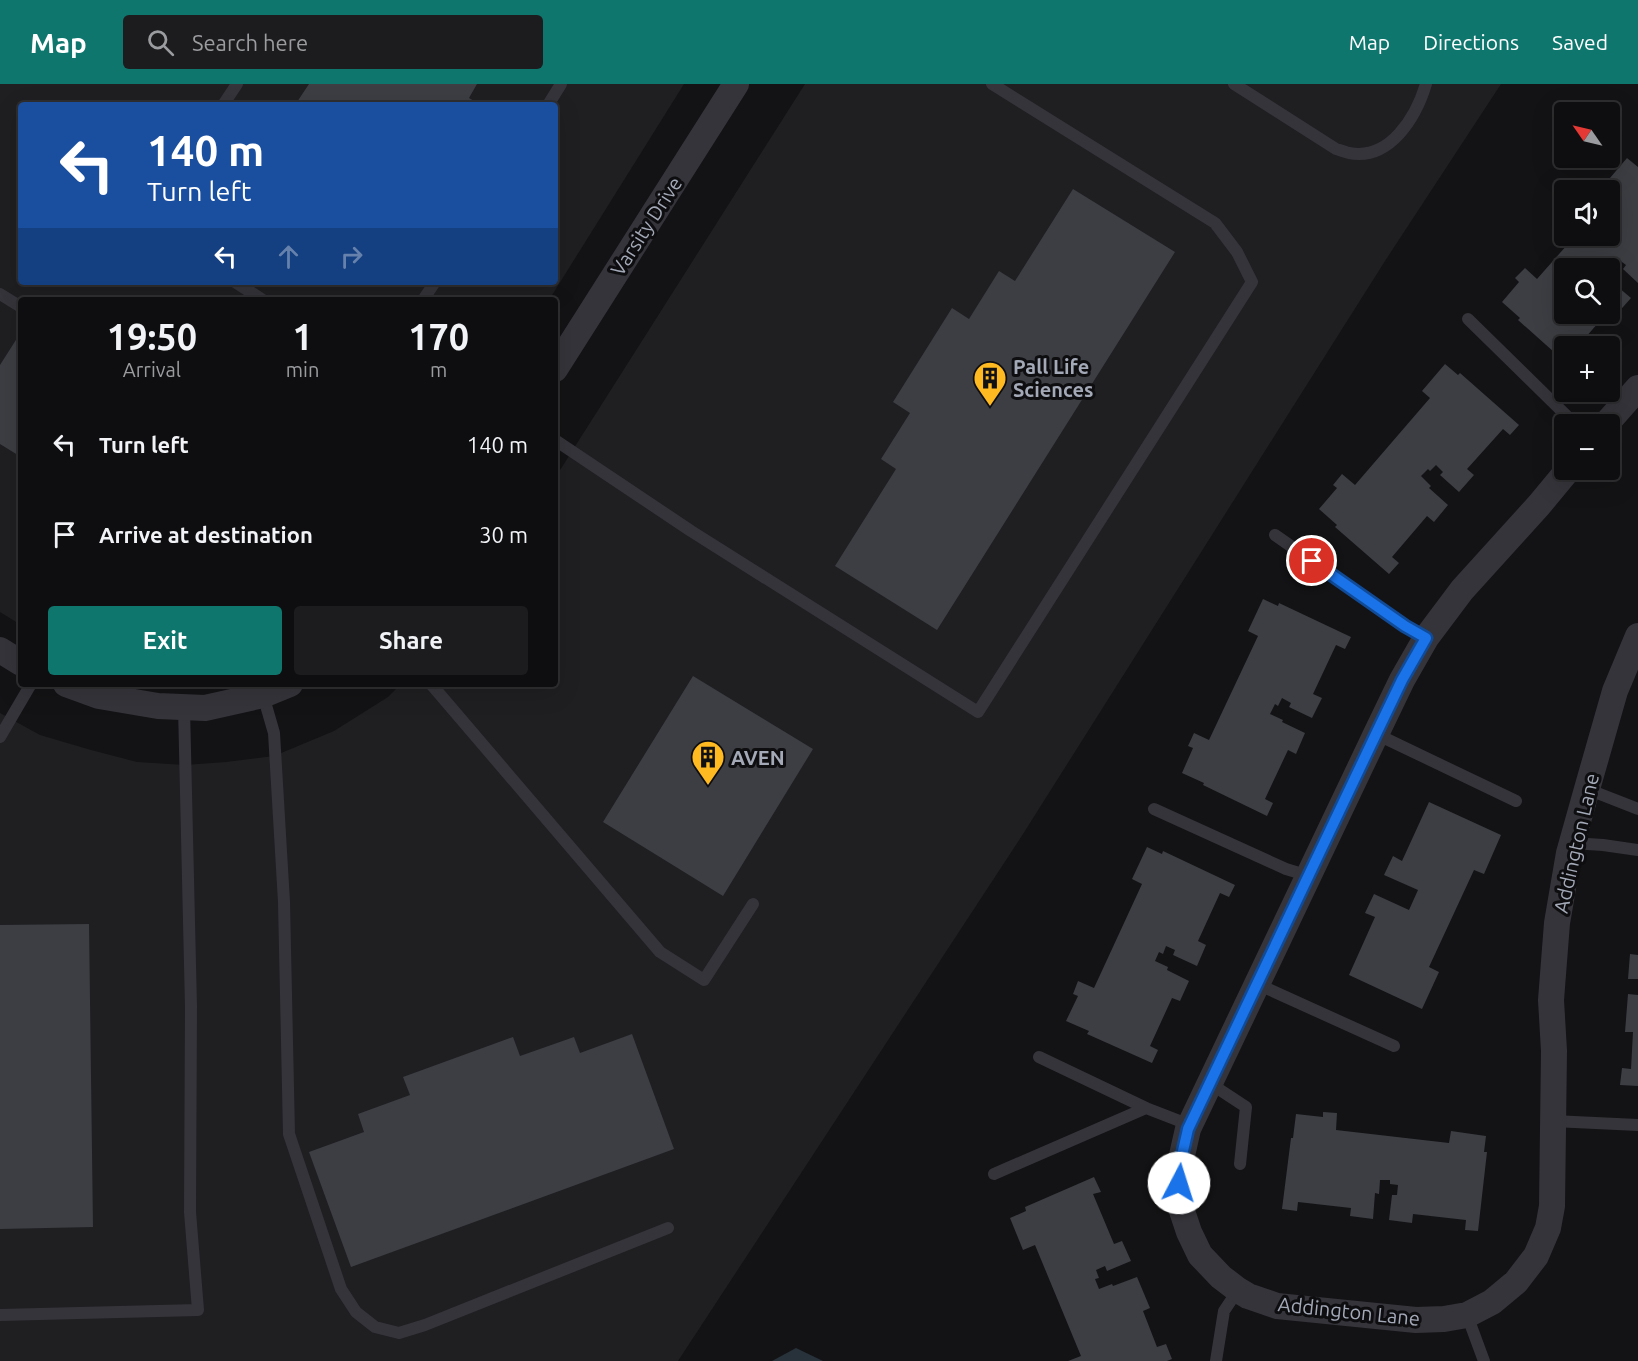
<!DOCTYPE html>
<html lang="en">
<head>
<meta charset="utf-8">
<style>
  :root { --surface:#0e0e10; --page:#1c1c1e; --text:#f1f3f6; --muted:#9b9c9f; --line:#2e2e30; --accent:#0f766e }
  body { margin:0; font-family:Ubuntu,sans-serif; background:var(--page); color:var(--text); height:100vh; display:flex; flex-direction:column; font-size:22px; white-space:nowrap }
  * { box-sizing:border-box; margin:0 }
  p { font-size:20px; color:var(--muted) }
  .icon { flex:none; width:33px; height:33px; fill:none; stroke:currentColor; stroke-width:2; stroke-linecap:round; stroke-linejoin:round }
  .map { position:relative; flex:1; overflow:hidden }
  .side { position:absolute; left:18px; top:213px; width:540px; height:390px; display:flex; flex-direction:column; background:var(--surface); border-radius:6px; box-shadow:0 6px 24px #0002,0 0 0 2px var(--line) }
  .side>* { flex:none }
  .hud { position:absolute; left:18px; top:18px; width:540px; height:183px; border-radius:6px; box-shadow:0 6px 24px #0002,0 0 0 2px var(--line); background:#1a4fa0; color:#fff; overflow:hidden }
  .needle { width:39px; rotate:304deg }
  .fabs { position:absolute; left:1554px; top:18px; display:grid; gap:12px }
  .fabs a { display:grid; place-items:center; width:66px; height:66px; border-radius:6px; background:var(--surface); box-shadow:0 6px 24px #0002,0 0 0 2px var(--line); font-size:30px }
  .pin { position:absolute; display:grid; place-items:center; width:51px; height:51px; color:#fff; margin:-26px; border:3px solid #fff; border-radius:50%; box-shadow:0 2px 6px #0007 }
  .me { position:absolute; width:66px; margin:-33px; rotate:5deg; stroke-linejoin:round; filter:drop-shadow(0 0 4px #0008) }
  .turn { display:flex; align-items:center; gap:21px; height:126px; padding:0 30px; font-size:27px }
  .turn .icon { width:78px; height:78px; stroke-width:2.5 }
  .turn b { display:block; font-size:42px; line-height:51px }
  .lanes { display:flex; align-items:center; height:57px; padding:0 30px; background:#0003; justify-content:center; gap:30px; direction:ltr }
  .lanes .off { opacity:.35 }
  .eta { display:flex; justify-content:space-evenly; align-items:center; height:102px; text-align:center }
  .eta b { font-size:36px; font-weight:700; line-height:42px }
  .action { display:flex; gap:12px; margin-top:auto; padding:12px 30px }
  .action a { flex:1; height:69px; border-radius:6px; background:var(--accent); color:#fff; font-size:24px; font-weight:700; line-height:69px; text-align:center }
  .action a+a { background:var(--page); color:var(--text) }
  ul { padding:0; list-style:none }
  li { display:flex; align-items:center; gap:18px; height:90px; padding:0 30px }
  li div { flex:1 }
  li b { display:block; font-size:22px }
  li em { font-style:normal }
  header { display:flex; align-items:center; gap:36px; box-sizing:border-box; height:84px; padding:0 30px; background:var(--accent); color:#fff }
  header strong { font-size:28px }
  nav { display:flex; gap:33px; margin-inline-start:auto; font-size:21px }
  .search { width:420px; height:54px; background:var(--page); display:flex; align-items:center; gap:15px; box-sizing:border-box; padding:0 21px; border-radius:6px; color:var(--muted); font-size:22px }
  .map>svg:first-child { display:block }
  .built { fill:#1f1f22; fill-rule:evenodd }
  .water { fill:#28323a }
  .building { fill:#3c3e43 }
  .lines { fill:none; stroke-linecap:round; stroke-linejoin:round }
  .lane { stroke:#34343a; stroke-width:12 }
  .street { stroke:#34343a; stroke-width:26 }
  .route-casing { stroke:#114b97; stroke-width:15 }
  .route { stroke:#1a73e8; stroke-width:10 }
  .labels { text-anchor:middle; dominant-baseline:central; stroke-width:6; stroke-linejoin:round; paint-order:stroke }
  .street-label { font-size:20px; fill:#a3a9b7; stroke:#0e0e10 }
  .poi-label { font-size:20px; font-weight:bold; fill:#a3a9b7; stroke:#0e0e10; text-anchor:start }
</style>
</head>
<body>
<header>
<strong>Map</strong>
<div class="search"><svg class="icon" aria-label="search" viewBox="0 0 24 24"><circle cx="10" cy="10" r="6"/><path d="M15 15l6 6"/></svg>Search here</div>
<nav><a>Map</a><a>Directions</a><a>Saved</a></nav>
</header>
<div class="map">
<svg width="1638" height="1277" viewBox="0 0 1638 1277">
  <rect width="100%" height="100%" fill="#131315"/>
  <path class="built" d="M0 0H684L549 216H21V541L0 528ZM21 21H555V198H21Z
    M805 0H1501L1385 177 1023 750 678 1277H0V629L40 651 91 666 137 678 185 681 226 678 274 672 334 647 388 613 401 600H555V394Z"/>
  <path class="water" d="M796 1264 823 1277H772Z"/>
  <path class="building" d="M309 0H477L469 14 481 21H295Z
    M1627 74 1638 83V199L1623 185 1626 181 1618 175 1613 181 1610 178 1604 184H1564V230H1606L1578 262H1564V277L1518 236 1520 234 1502 218 1519 198 1515 194 1525 184 1537 195 1575 152H1610V111L1612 108 1604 101Z
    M1073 105 1175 168 937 546 835 482 896 385 881 375 910 329 893 318 952 224 969 235 999 187 1015 197Z
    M1610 192 1614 196 1612 198 1631 214 1616 231 1610 226Z
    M21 248V373L0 360V281Z
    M1445 280 1458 291 1460 289 1519 341 1510 351 1503 345 1467 385 1474 391 1459 408 1440 391 1443 388 1436 381 1430 387 1428 385 1421 392 1431 402 1429 404 1448 421 1434 438 1427 432 1392 473 1399 479 1389 490 1335 443 1337 441 1319 425 1337 404 1333 401 1342 390 1355 401 1430 314 1422 307Z
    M1263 515 1278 522 1279 519 1351 553 1345 565 1336 561 1313 610 1322 614 1312 634 1289 623 1291 619 1282 614 1278 622 1275 620 1270 630 1283 636 1282 638 1305 649 1296 670 1288 666 1265 715 1273 719 1267 732 1203 701 1204 699 1182 689 1193 664 1188 662 1194 649 1209 656 1258 552 1248 547Z
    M693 592 813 665 723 812 603 738Z
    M1429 718 1501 751 1484 790 1474 786 1429 883 1439 888 1422 925 1349 891 1375 833 1365 829 1374 810 1409 826 1418 806 1384 791 1393 772 1402 777Z
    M1147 763 1162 770 1163 767 1235 801 1229 813 1220 809 1198 857 1206 861 1197 882 1173 871 1175 866 1166 862 1163 870 1159 868 1155 877 1168 883 1167 886 1189 897 1180 917 1172 914 1150 962 1158 966 1152 979 1087 950 1089 947 1066 937 1078 912 1073 910 1078 897 1094 904 1142 800 1132 795Z
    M89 840 93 1143 0 1145V841Z
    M1630 870 1638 871V895H1628Z
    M1628 910 1638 911V1002L1620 1001 1622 984 1631 985 1633 948H1625Z
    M632 950 674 1065 351 1183 309 1068 364 1048 358 1030 410 1011 403 993 513 953 520 972 574 953 580 969Z
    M1323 1028 1337 1029 1336 1046 1449 1059 1451 1047 1486 1052 1484 1068H1487L1478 1147 1465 1146 1466 1136 1413 1130 1412 1139 1389 1136 1392 1111H1397L1398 1101 1390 1100V1096H1380L1379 1110 1375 1109 1373 1135 1350 1132 1351 1124 1298 1118 1297 1127 1282 1125 1291 1054H1293L1296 1030 1323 1033Z
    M1094 1093 1101 1108 1093 1110 1114 1160 1122 1157 1131 1177 1107 1187 1105 1182 1096 1186 1099 1194 1095 1195 1099 1205 1112 1200 1113 1202 1137 1193 1150 1224 1143 1227 1157 1263 1166 1260 1172 1275 1167 1277H1068L1081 1272 1035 1161 1023 1166 1010 1134 1026 1127 1025 1123Z"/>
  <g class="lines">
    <path class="lane" d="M1234 0 1336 65C1340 66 1345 68 1349 69 1390 77 1416 33 1426 0
      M223 21 237 0
      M548 21 561 0
      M235 198 263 216
      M0 210 21 223
      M423 216 435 198
      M1468 235 1575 340
      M555 356 691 447 978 628 1252 198 1237 168 1215 139 992 0
      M1275 451 1405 542 1426 554
      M431 600 660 868 704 896 753 820
      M263 611 274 649 284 818 289 1050 341 1205 356 1228 375 1243 399 1249 425 1241 668 1144
      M1376 650 1516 717
      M0 653 31 600
      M1587 705 1638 725
      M1154 725 1286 785 1309 792
      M1572 759 1603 761 1638 766
      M1257 900 1394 962
      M1211 1000 1246 1023 1240 1080
      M1146 1024 1190 1041
      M1553 1037 1638 1041
      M994 1090 1146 1024 1039 973
      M0 1231 198 1226 190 1128 191 923 184 623
      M1467 1231 1484 1277
      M1216 1277 1224 1227 1238 1206"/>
    <path class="street" d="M555 285 736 0
      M1606 340 1638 304
      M1568 386 1539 421 1462 506 1426 554 1402 596 1376 650 1188 1045 1180 1080 1179 1118 1189 1148 1200 1171 1221 1193 1238 1206 1248 1212 1277 1222 1416 1236 1444 1235 1467 1231 1492 1218 1516 1198 1536 1172 1548 1144 1552 1122 1554 967 1551 916 1557 839 1569 769 1587 705 1615 607 1638 552
      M0 566 21 579
      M66 600 99 612 158 622 205 624 263 611 290 600"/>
  </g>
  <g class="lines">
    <defs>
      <path id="route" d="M1179 1099 1180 1080 1188 1045 1376 650 1402 596 1426 554 1405 542 1312 477"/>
    </defs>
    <use href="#route" class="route-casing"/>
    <use href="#route" class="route"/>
  </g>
  <defs>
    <symbol id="building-pin" viewBox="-11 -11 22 30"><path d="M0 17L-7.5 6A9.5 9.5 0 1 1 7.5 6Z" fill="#ffb921" stroke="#0e0e10"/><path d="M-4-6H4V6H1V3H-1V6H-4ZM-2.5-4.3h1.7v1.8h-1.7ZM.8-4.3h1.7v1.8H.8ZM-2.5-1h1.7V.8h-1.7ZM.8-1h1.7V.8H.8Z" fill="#111"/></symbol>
  </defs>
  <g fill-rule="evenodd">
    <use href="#building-pin" x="971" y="275" width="38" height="52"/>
    <use href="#building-pin" x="689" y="654" width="38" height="52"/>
  </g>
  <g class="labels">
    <g class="street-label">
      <text transform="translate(646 142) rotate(-57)">Varsity Drive</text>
      <text transform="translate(1576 759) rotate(-77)">Addington Lane</text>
      <text transform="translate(1349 1227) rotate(6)">Addington Lane</text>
    </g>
    <g class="poi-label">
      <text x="1013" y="282">Pall Life<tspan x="1013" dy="23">Sciences</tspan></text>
      <text x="731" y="673">AVEN</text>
    </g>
  </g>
</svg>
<div class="fabs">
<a><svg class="needle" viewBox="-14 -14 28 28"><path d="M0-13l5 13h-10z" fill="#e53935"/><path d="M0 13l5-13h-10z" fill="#9b9c9f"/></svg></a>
<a><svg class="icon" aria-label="sound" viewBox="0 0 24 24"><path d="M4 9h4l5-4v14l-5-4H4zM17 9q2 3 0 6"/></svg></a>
<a><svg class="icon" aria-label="search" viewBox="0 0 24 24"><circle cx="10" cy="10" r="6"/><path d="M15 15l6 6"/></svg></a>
<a>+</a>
<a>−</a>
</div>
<div class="pin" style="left:1312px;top:477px;background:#d93025"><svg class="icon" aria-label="arrive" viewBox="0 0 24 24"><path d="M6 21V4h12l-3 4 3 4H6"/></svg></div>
<svg class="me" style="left:1179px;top:1099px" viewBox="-20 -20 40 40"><circle r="19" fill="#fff"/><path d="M0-13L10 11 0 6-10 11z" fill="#1a73e8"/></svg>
<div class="hud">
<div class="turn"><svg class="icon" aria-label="left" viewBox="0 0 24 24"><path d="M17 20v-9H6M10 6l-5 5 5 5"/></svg><div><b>140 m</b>Turn left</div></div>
<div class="lanes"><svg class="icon" aria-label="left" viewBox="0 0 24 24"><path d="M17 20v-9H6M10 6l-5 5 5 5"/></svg><svg class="icon off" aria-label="ahead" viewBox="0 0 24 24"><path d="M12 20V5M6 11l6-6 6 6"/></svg><svg class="icon off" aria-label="right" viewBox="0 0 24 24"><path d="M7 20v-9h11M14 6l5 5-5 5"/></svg></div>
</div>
<section class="side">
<div class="eta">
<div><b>19:50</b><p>Arrival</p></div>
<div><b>1</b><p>min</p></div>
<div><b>170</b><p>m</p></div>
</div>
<ul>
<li><svg class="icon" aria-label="left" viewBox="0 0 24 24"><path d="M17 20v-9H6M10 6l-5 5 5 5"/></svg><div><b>Turn left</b></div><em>140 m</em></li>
<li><svg class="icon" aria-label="arrive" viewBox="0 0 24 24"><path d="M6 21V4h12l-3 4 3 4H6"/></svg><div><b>Arrive at destination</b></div><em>30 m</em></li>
</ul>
<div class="action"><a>Exit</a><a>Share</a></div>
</section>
</div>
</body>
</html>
